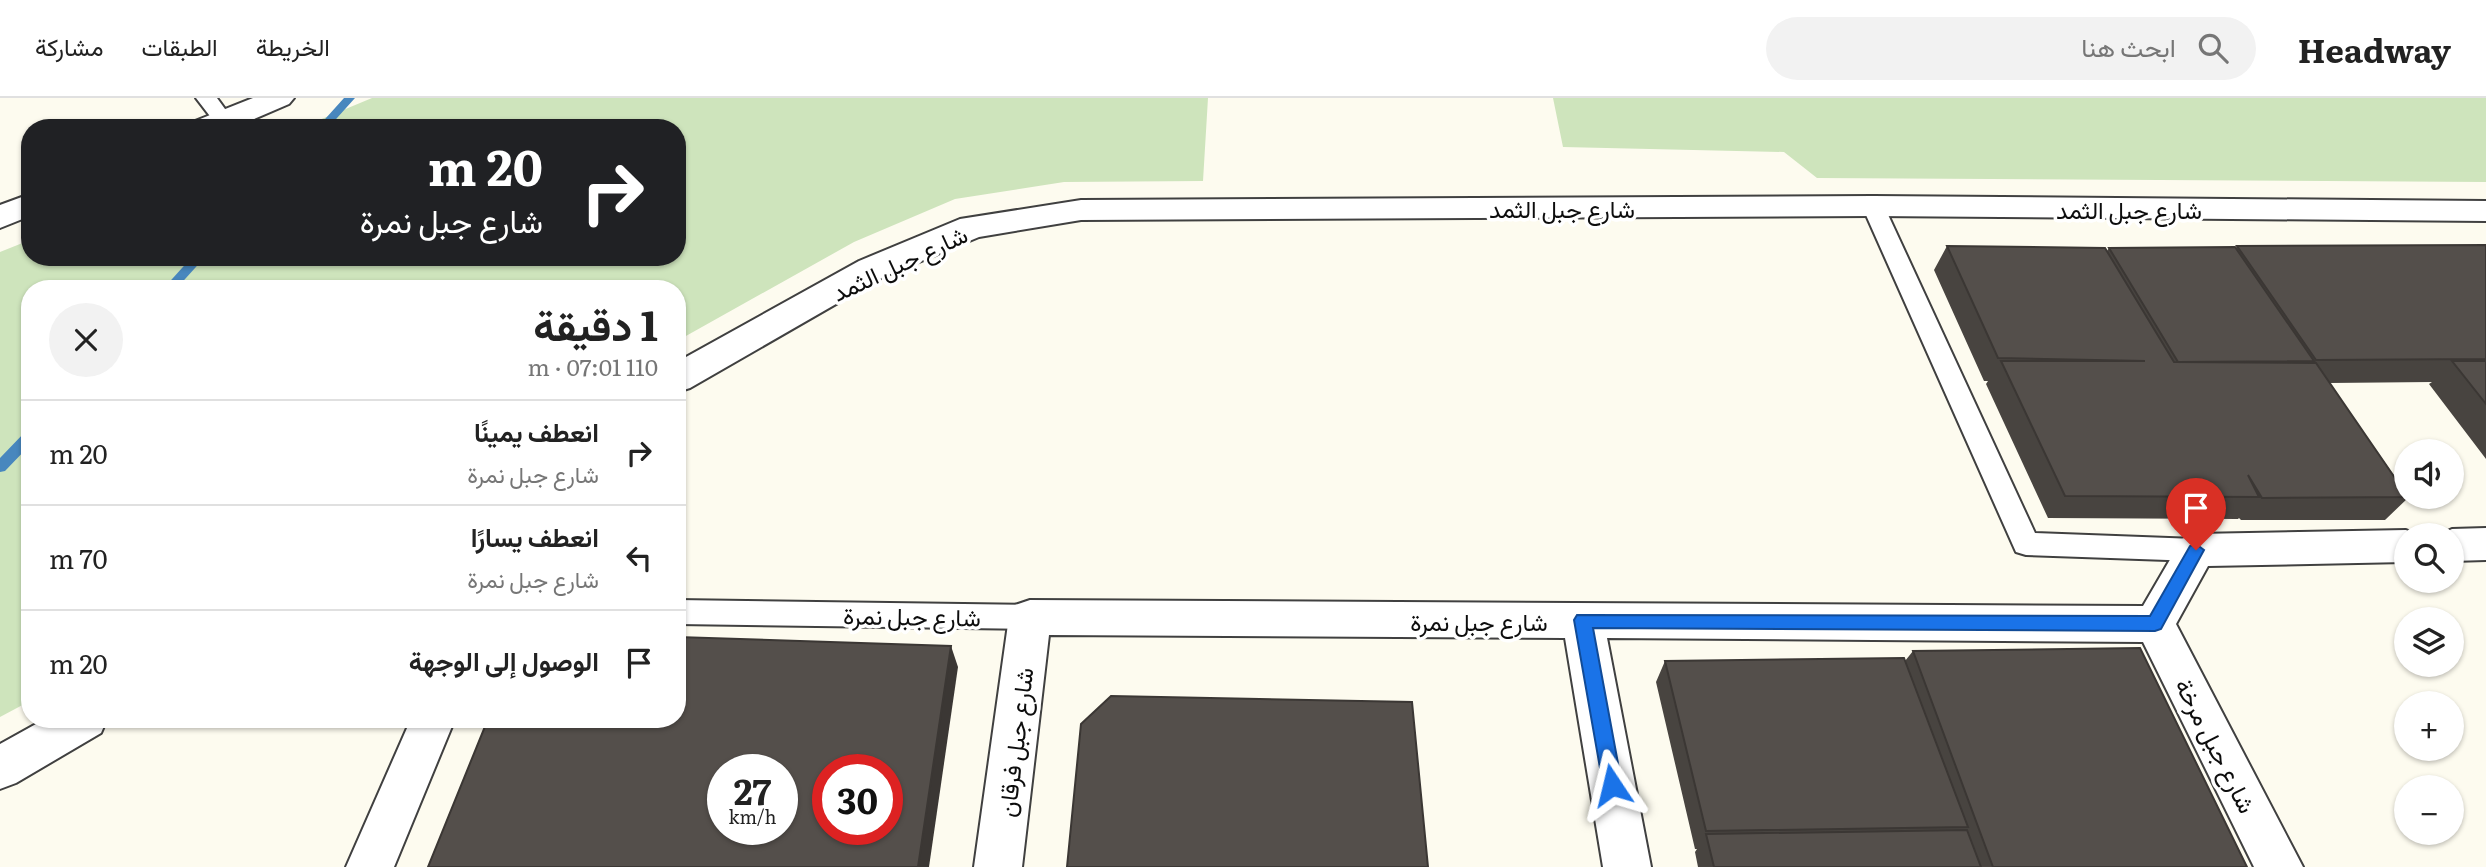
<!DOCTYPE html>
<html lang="ar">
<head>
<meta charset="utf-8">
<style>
  :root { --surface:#fff; --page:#f2f2f2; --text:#222; --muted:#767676; --line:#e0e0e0 }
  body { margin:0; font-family:Literata,Vazirmatn,serif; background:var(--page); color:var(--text); direction:rtl; height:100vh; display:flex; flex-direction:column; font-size:26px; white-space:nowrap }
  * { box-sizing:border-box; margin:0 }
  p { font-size:23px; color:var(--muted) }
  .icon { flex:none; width:38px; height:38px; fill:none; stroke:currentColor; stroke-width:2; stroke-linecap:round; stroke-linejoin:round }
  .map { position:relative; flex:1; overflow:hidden; direction:ltr }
  .panel { position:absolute; left:21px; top:182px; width:665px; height:448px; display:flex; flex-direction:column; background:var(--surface); border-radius:28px; box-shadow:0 2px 5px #0004; direction:rtl }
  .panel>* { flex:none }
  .guide { position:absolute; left:21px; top:21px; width:665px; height:147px; border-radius:28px; box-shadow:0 2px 5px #0004; direction:rtl; background:#202124; color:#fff; overflow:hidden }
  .controls { position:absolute; left:2394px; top:341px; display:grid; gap:14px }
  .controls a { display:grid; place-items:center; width:70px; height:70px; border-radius:50%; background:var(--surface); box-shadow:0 2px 5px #0004; font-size:35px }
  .speed { position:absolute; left:707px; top:656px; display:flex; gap:14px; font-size:35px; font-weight:700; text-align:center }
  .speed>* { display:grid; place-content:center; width:91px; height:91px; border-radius:50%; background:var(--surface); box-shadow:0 2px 5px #0004; line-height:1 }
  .speed small { font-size:18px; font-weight:400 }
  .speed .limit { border:10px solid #d22; background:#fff; color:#111 }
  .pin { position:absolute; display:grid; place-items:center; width:60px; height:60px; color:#fff; margin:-72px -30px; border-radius:50% 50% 50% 0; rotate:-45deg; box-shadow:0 0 7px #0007 }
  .pin .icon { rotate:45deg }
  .me { position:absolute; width:77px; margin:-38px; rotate:350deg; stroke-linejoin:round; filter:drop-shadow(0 0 5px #0008) }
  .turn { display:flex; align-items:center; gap:24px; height:147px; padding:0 28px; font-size:32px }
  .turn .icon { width:91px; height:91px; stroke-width:2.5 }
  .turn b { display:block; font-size:49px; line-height:60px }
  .round { display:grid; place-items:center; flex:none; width:74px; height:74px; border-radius:37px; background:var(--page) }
  .headline { display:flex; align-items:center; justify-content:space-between; height:119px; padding:0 28px }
  h1 { font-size:42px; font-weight:700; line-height:52px }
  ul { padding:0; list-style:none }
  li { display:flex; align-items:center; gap:21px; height:105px; padding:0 28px; border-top:2px solid var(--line) }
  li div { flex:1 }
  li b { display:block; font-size:26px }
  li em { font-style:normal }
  header { display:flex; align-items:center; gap:42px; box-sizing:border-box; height:98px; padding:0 35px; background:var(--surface); border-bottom:2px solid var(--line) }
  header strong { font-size:33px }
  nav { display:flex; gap:38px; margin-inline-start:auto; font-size:24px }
  .search { width:490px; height:63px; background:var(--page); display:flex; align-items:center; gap:18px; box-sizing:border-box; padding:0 24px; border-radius:38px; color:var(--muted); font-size:26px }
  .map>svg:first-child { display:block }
  .green { fill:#cee4bc }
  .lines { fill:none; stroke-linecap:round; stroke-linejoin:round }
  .stream { fill:#4887be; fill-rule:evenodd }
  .service-casing { stroke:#404040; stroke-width:4 }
  .minor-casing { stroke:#404040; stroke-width:4 }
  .service { fill:#fff; fill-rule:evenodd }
  .minor { fill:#fff; fill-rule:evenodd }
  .wall { fill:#484440 }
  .shaded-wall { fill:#3b3734 }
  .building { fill:#544f4b; stroke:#3b3734; stroke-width:2; fill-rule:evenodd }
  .route { fill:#1a73e8; stroke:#114b97; stroke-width:2 }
  .labels { text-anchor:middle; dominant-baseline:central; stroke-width:7; stroke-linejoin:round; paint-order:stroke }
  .street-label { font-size:24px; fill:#0d0d0d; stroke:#fff }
</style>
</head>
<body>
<header>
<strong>Headway</strong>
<div class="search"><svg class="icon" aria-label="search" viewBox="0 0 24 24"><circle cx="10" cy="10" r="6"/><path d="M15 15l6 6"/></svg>ابحث هنا</div>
<nav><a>الخريطة</a><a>الطبقات</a><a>مشاركة</a></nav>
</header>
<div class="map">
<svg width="2486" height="769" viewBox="0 0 2486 769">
  <rect width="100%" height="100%" fill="#fdfbef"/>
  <path class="green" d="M372 0H1208L1203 83 1064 84 955 101 854 144 677 243V191H30V603L0 619V154L30 142V159H677V30H300Z
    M1553 0H2486V84L1817 80 1784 54 1563 49Z"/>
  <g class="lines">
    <path class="stream" d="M344 0H355L328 30H317Z
      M192 159H205L176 191H163Z
      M30 333V347L5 373 0 374V360L25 334Z"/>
    <defs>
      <path id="service" d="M196 0H217L233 22 223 28 216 26Z
        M1873 101 1881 103 1884 108 2035 435 2196 441 2206 444 2210 452 2206 460 2196 463 2026 457 2016 454 1862 108 1865 103Z
        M677 502 1030 507 1040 511 1044 519 1040 527 1030 531 677 526Z"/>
      <path id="minor" d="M253 0H294L289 6 233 30H191L195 23Z
        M30 96V118L0 130V107Z
        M1873 98 2486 103V123L1873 118 1081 122 979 139 883 179 690 290 677 294V264L859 163 960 121 1081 102Z
        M2486 430V462L2452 463V438H2437L2452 431Z
        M2406 432 2421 438H2406V464L2208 468 2176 526 2303 769H2254L2143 544 1607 540 1651 769H1603L1565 540 1049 537 1022 769H974L1009 519 1015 507 1030 502 2143 508 2182 441 2196 436Z
        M45 621H107L101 635 16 685 0 691V646Z
        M411 621H455L394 769H346Z"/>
    </defs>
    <use href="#service" class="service-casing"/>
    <use href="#minor" class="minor-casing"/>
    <use href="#service" class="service"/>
    <use href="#minor" class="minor"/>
  </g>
  <path class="wall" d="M2486 147V361L2429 286 2432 284 2329 285 2409 399 2385 422H2241L2239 420 2238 421 2048 420 1986 286 1988 283H1984L1934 172 1947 148 2107 153 2109 150H2236L2237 148Z
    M1913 553 2247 769H1698L1695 754 1697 751H1695L1656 584 1665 563H1905Z"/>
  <path class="shaded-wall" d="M951 548 958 569 929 769H918Z"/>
  <path class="building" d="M2486 147V261L2316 262 2237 148Z
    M1947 148 2105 150 2174 264 2316 265 2406 396V399H2409L2262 400 2248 377 2259 399 2065 398 2001 263H2145L1998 260Z
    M2235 149 2314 263 2178 264 2109 150Z
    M2452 263H2486V306Z
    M677 539 951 548 918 769H428L488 621H677ZM723 672H782V732H723ZM828 672H887V732H828Z
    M2140 550 2247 769H1993L1913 553Z
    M1904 560 1968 729 1706 733 1665 563Z
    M1111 598 1412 604 1428 769H1067L1081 626Z
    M1967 732 1981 769H1714L1706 736Z"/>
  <path class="route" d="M2196 446 2204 452 2161 531 2155 533 1593 530 1622 687 1619 693 1612 696 1606 693 1603 687 1574 522 1577 517 2150 518 2190 448Z"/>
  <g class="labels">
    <g class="street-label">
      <text x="1562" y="109">شارع جبل الثمد</text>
      <text x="2129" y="110">شارع جبل الثمد</text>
      <text transform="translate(899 164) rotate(-25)">شارع جبل الثمد</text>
      <text transform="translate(912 517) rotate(1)">شارع جبل نمرة</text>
      <text x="1479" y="522">شارع جبل نمرة</text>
      <text transform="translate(1014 644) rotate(-83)">شارع جبل فرقان</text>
      <text transform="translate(2217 647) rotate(63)">شارع جبل مرخة</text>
    </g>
  </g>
</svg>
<div class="controls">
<a><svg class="icon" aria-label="sound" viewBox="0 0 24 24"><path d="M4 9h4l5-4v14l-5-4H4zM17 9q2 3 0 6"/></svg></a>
<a><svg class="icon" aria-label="search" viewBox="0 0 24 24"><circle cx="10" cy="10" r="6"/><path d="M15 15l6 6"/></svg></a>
<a><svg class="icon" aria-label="layers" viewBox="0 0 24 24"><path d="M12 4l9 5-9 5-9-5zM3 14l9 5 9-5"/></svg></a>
<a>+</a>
<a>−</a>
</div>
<div class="speed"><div>27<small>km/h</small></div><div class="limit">30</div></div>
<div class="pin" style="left:2196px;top:452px;background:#d93025"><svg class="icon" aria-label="arrive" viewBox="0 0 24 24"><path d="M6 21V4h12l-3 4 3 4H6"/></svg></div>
<svg class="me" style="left:1612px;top:687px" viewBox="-20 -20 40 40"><path d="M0-17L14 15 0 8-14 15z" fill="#1a73e8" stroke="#fff" stroke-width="4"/></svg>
<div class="guide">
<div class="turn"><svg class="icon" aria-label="right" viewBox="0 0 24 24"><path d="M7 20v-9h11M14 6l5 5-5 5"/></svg><div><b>20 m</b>شارع جبل نمرة</div></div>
</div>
<section class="panel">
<div class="headline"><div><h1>1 دقيقة</h1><p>110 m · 07:01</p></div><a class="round"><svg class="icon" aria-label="close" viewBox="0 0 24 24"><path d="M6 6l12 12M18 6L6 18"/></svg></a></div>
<ul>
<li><svg class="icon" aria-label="right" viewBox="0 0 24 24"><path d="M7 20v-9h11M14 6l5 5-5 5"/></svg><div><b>انعطف يمينًا</b><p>شارع جبل نمرة</p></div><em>20 m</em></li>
<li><svg class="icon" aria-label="left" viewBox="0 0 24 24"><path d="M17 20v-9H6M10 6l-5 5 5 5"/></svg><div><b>انعطف يسارًا</b><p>شارع جبل نمرة</p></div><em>70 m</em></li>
<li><svg class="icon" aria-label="arrive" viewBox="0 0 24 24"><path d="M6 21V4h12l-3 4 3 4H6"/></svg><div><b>الوصول إلى الوجهة</b></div><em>20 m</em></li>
</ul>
</section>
</div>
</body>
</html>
